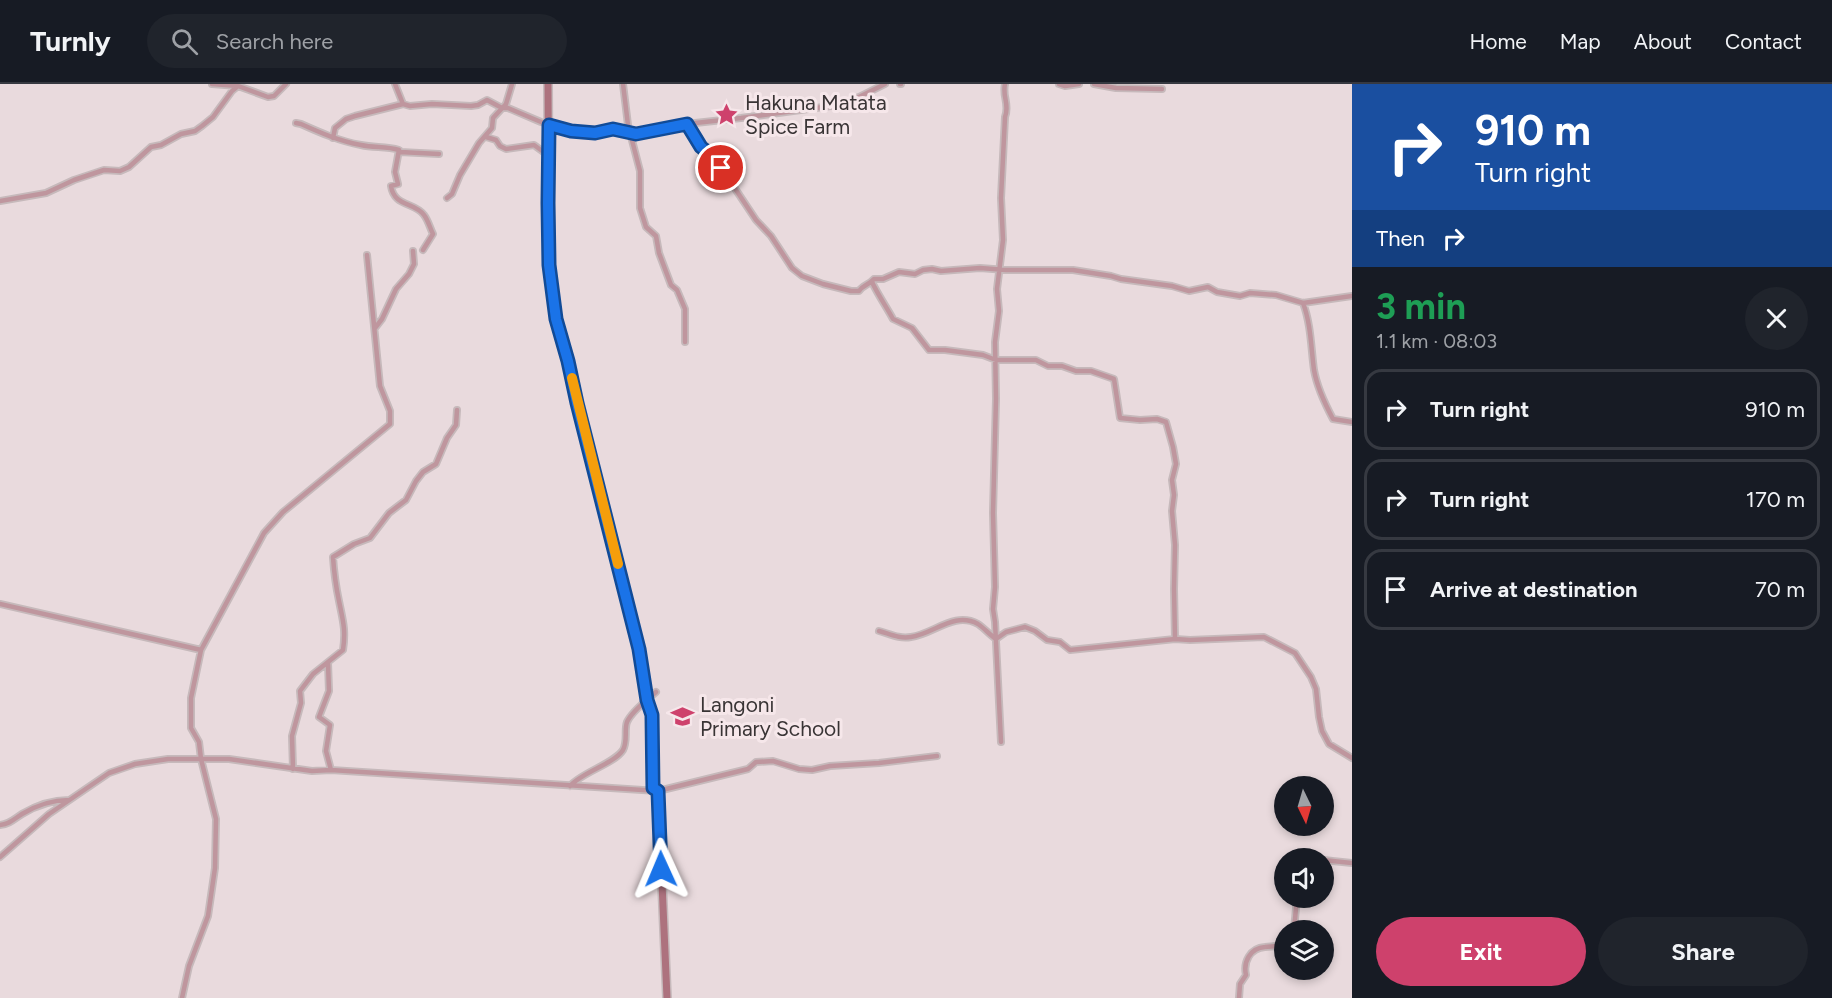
<!DOCTYPE html>
<html lang="en">
<head>
<meta charset="utf-8">
<style>
  :root { --surface:#171b24; --page:#20242c; --text:#f1f3f6; --muted:#9ea1a6; --line:#363941; --accent:#ce416c }
  body { margin:0; font-family:Figtree,sans-serif; background:var(--page); color:var(--text); height:100vh; display:flex; flex-direction:column; font-size:22px; white-space:nowrap }
  * { box-sizing:border-box; margin:0 }
  p { font-size:20px; color:var(--muted) }
  .icon { flex:none; width:33px; height:33px; fill:none; stroke:currentColor; stroke-width:2; stroke-linecap:round; stroke-linejoin:round }
  .map { position:relative; flex:1; overflow:hidden }
  .sheet { display:flex; flex-direction:column; background:var(--surface); width:480px }
  .sheet>* { flex:none }
  .hud { background:#1a4fa0; color:#fff; overflow:hidden }
  .needle { width:39px; rotate:175deg }
  .controls { position:absolute; left:1274px; top:692px; display:grid; gap:12px }
  .controls a { display:grid; place-items:center; width:60px; height:60px; border-radius:50%; background:var(--surface); box-shadow:0 3px 9px #0003; font-size:30px }
  .pin { position:absolute; display:grid; place-items:center; width:51px; height:51px; color:#fff; margin:-26px; border:3px solid #fff; border-radius:50%; box-shadow:0 2px 6px #0007 }
  .me { position:absolute; width:66px; margin:-33px; rotate:359deg; stroke-linejoin:round; filter:drop-shadow(0 0 4px #0008) }
  .turn { display:flex; align-items:center; gap:21px; height:126px; padding:0 24px; font-size:27px }
  .turn .icon { width:78px; height:78px; stroke-width:2.5 }
  .turn b { display:block; font-size:42px; line-height:51px }
  .then { display:flex; align-items:center; height:57px; padding:0 24px; background:#0003; gap:12px; font-size:22px }
  .round { display:grid; place-items:center; flex:none; width:63px; height:63px; border-radius:32px; background:var(--page) }
  .summary { display:flex; align-items:center; justify-content:space-between; height:102px; padding:0 24px }
  h1 { font-size:36px; font-weight:700; line-height:45px; color:#1e9e55 }
  .button { display:flex; gap:12px; margin-top:auto; padding:12px 24px }
  .button a { flex:1; height:69px; border-radius:36px; background:var(--accent); color:#fff; font-size:24px; font-weight:700; line-height:69px; text-align:center }
  .button a+a { background:var(--page); color:var(--text) }
  ul { padding:0; list-style:none }
  li { display:flex; align-items:center; gap:18px; height:81px; margin:0 12px 9px; padding:0 12px; border:3px solid var(--line); border-radius:18px }
  li div { flex:1 }
  li b { display:block; font-size:22px }
  li em { font-style:normal }
  header { display:flex; align-items:center; gap:36px; box-sizing:border-box; height:84px; padding:0 30px; background:var(--surface); border-bottom:2px solid var(--line) }
  header strong { font-size:28px }
  nav { display:flex; gap:33px; margin-inline-start:auto; font-size:21px }
  .search { width:420px; height:54px; background:var(--page); display:flex; align-items:center; gap:15px; box-sizing:border-box; padding:0 21px; border-radius:33px; color:var(--muted); font-size:22px }
  main { display:flex; flex:1; min-height:0 }
  .map>svg:first-child { display:block }
  .lines { fill:none; stroke-linecap:round; stroke-linejoin:round }
  .street-casing { stroke:#c6b9bb; stroke-width:8 }
  .secondary-casing { stroke:#c6b9bb; stroke-width:10 }
  .street { stroke:#bf969e; stroke-width:4.5 }
  .secondary { stroke:#ad727e; stroke-width:7 }
  .route-casing { stroke:#114b97; stroke-width:15 }
  .route { stroke:#1a73e8; stroke-width:10 }
  .slow { stroke:#f59e0b; stroke-width:10 }
  .labels { text-anchor:middle; dominant-baseline:central; stroke-width:6; stroke-linejoin:round; paint-order:stroke }
  .poi-label { font-size:21px; fill:#393435; stroke:#f6e7ea; text-anchor:start }
</style>
</head>
<body>
<header>
<strong>Turnly</strong>
<div class="search"><svg class="icon" aria-label="search" viewBox="0 0 24 24"><circle cx="10" cy="10" r="6"/><path d="M15 15l6 6"/></svg>Search here</div>
<nav><a>Home</a><a>Map</a><a>About</a><a>Contact</a></nav>
</header>
<main>
<div class="map">
<svg width="1352" height="914" viewBox="0 0 1352 914">
  <rect width="100%" height="100%" fill="#e9dadd"/>
  <g class="lines">
    <defs>
      <path id="street" d="M212 0 238 2
        M395 0 403 20
        M623 0 628 41 640 87V124L646 143 656 152 659 169 671 201 677 206 685 225V258
        M900 0H901
        M1059 0 1065 2 1079 0
        M1094 0 1116 4 1162 5
        M296 39 301 40C321 49 339 57 361 61 374 64 386 62 399 66L395 88 398 100 391 102C394 123 415 118 424 131 428 136 430 144 433 150L423 166
        M687 40 701 63 716 75 724 92 732 100 756 136 771 152 792 184 802 192 823 200 851 207H859C863 201 869 201 874 195H883L899 188 915 190 923 186 932 185 941 187 980 184 1006 186H1073L1111 192 1121 195 1172 202 1189 207 1208 203 1217 208 1240 212 1250 209 1276 211 1303 219 1352 212
        M486 53 496 56 500 62 506 65 534 61 549 72
        M333 54 335 44 346 35 355 32 403 20 410 22 432 20 471 22 478 21 487 16 502 24H508L541 38 571 47 595 49 613 45 636 50 677 41 741 34 838 21 859 13 885 0
        M400 68 439 70
        M447 114 452 110 460 91 479 59 492 44 493 34 506 20 512 0
        M0 117 46 109 74 96 104 86 120 87 129 83 151 63 161 61 181 50 195 47 202 42 213 33 232 7 238 2 268 13 274 12 286 0
        M872 198C878 211 886 222 893 235L912 244 929 266H945L983 271 996 276H1036L1048 282H1062L1076 287H1091L1114 295 1120 334 1140 336 1157 335 1166 338 1173 363 1176 380 1172 396 1174 411 1172 427 1175 461 1174 505 1175 555
        M1303 219C1311 240 1311 264 1314 286 1317 303 1325 320 1333 335L1352 338
        M375 244 382 235 396 205 409 190 414 180 413 167
        M0 520 201 566 264 449 283 428 390 340V327L380 302 367 171
        M879 547C890 550 899 555 911 553 934 550 954 527 978 540 984 544 990 551 996 555L1006 548 1025 543 1035 547 1047 556 1060 558 1070 566 1175 555 1190 556 1264 553 1295 569 1311 593 1316 605 1319 633 1322 647 1329 660 1352 674
        M328 579 329 607 319 633 330 641 326 667 331 686
        M1001 658 995 538 993 525 995 503 993 429 996 315 995 258 999 227 997 205 1003 156 1001 114 1005 33C1010 20 1002 13 1005 0
        M293 685 292 652 301 619 300 607 313 590 343 566C346 546 343 537 339 517 336 503 334 488 333 473L354 460 370 454 389 429 406 416 416 397 423 388 436 380 447 354 456 341 457 326
        M570 702C582 688 614 680 623 666 628 657 624 646 627 638 632 627 647 616 656 608
        M0 741C10 740 14 735 22 730 37 721 52 716 69 716
        M0 773 49 730 109 689 135 680 168 675H229L312 687 331 686 658 707 748 685 756 678 773 677 799 685 812 686 830 682 879 679 937 672
        M1323 776 1352 779
        M1294 846 1297 813
        M182 914 189 882 208 832 215 784 216 735 201 675 199 658 191 644V614L201 566
        M1239 914 1240 900 1246 891C1243 878 1250 864 1265 863 1272 862 1277 863 1284 860"/>
      <path id="secondary" d="M548 0 549 181 556 235 568 277 577 319 639 565 647 616 653 631V704L658 707 667 914"/>
    </defs>
    <use href="#street" class="street-casing"/>
    <use href="#secondary" class="secondary-casing"/>
    <use href="#street" class="street"/>
    <use href="#secondary" class="secondary"/>
  </g>
  <g class="lines">
    <defs>
      <path id="route" d="M661 785 658 707 653 704 652 631 647 616 639 565 577 319 568 277 556 235 549 181 548 119 549 41 571 47 595 49 613 45 636 50 687 40 701 63 716 75 721 84"/>
    </defs>
    <use href="#route" class="route-casing"/>
    <use href="#route" class="route"/>
    <path class="slow" d="M572 294 618 480"/>
  </g>
  <defs>
    <symbol id="sight-bare" viewBox="-9 -9 18 18"><path d="M0-6L1.8-2.2L6-1.7L2.9 1.2L3.7 5.4L0 3.3L-3.7 5.4L-2.9 1.2L-6-1.7L-1.8-2.2Z" fill="#ce416c" stroke="#f6e7ea" stroke-width="2.5" paint-order="stroke"/></symbol>
    <symbol id="school-bare" viewBox="-9 -9 18 18"><path d="M0-5L7-2L0 1L-7-2ZM-4 1L0 2.5L4 1V4Q0 6-4 4Z" fill="#ce416c" stroke="#f6e7ea" stroke-width="2.5" paint-order="stroke"/></symbol>
  </defs>
  <g fill-rule="evenodd">
    <use href="#sight-bare" x="710" y="14" width="33" height="33"/>
    <use href="#school-bare" x="666" y="616" width="33" height="33"/>
  </g>
  <g class="labels">
    <g class="poi-label">
      <text x="745" y="18">Hakuna Matata<tspan x="745" dy="24">Spice Farm</tspan></text>
      <text x="700" y="620">Langoni<tspan x="700" dy="24">Primary School</tspan></text>
    </g>
  </g>
</svg>
<div class="controls">
<a><svg class="needle" viewBox="-14 -14 28 28"><path d="M0-13l5 13h-10z" fill="#e53935"/><path d="M0 13l5-13h-10z" fill="#9ea1a6"/></svg></a>
<a><svg class="icon" aria-label="sound" viewBox="0 0 24 24"><path d="M4 9h4l5-4v14l-5-4H4zM17 9q2 3 0 6"/></svg></a>
<a><svg class="icon" aria-label="layers" viewBox="0 0 24 24"><path d="M12 4l9 5-9 5-9-5zM3 14l9 5 9-5"/></svg></a>
</div>
<div class="pin" style="left:721px;top:84px;background:#d93025"><svg class="icon" aria-label="arrive" viewBox="0 0 24 24"><path d="M6 21V4h12l-3 4 3 4H6"/></svg></div>
<svg class="me" style="left:661px;top:785px" viewBox="-20 -20 40 40"><path d="M0-17L14 15 0 8-14 15z" fill="#1a73e8" stroke="#fff" stroke-width="4"/></svg>
</div>
<section class="sheet">
<div class="hud">
<div class="turn"><svg class="icon" aria-label="right" viewBox="0 0 24 24"><path d="M7 20v-9h11M14 6l5 5-5 5"/></svg><div><b>910 m</b>Turn right</div></div>
<div class="then">Then<svg class="icon" aria-label="right" viewBox="0 0 24 24"><path d="M7 20v-9h11M14 6l5 5-5 5"/></svg></div>
</div>
<div class="summary"><div><h1>3 min</h1><p>1.1 km · 08:03</p></div><a class="round"><svg class="icon" aria-label="close" viewBox="0 0 24 24"><path d="M6 6l12 12M18 6L6 18"/></svg></a></div>
<ul>
<li><svg class="icon" aria-label="right" viewBox="0 0 24 24"><path d="M7 20v-9h11M14 6l5 5-5 5"/></svg><div><b>Turn right</b></div><em>910 m</em></li>
<li><svg class="icon" aria-label="right" viewBox="0 0 24 24"><path d="M7 20v-9h11M14 6l5 5-5 5"/></svg><div><b>Turn right</b></div><em>170 m</em></li>
<li><svg class="icon" aria-label="arrive" viewBox="0 0 24 24"><path d="M6 21V4h12l-3 4 3 4H6"/></svg><div><b>Arrive at destination</b></div><em>70 m</em></li>
</ul>
<div class="button"><a>Exit</a><a>Share</a></div>
</section>
</main>
</body>
</html>
